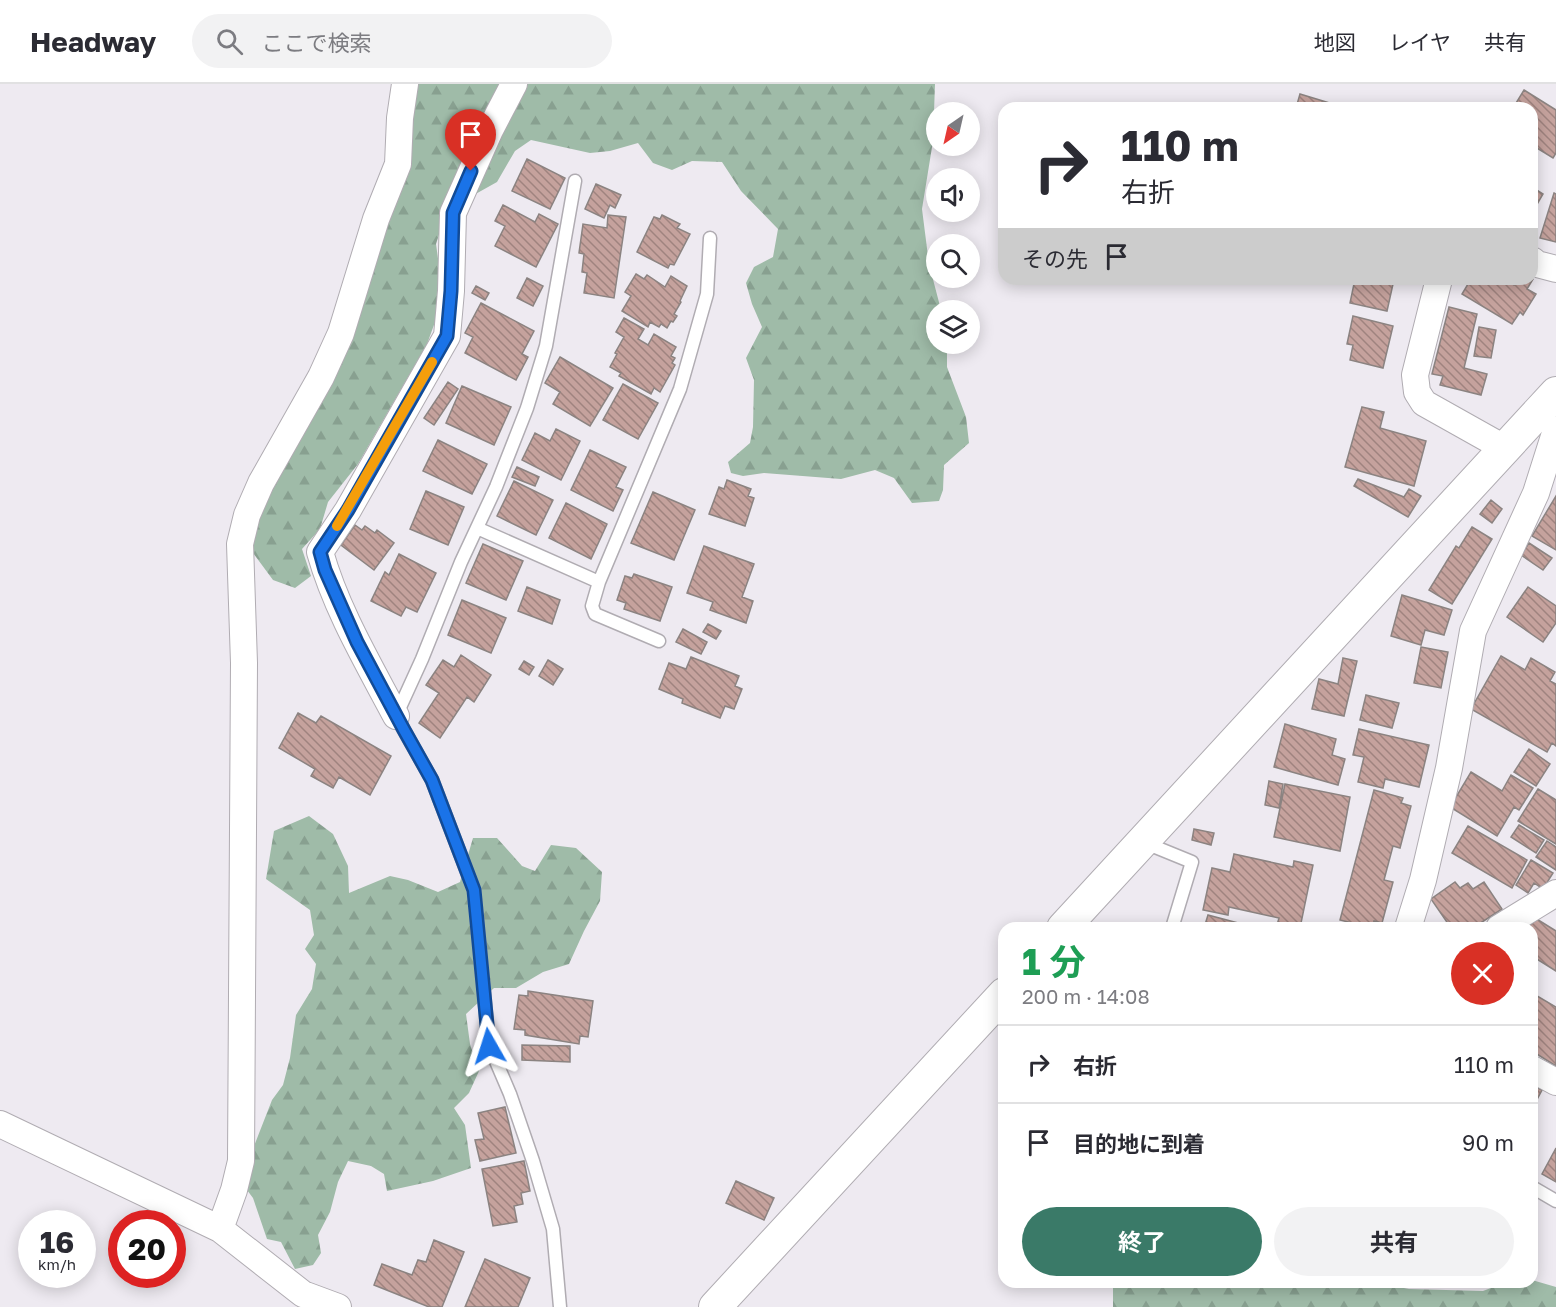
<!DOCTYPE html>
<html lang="ja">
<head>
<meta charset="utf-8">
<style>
  :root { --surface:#fff; --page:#f2f2f3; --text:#2b2b33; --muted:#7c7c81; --line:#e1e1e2; --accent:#3a7a68 }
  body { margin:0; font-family:"Golos Text","Noto Sans JP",sans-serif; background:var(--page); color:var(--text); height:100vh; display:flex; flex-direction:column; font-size:22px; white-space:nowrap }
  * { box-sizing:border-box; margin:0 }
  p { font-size:20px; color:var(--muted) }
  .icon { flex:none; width:33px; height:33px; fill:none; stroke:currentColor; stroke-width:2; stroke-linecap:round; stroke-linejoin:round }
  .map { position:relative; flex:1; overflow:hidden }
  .sheet { position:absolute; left:998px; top:838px; width:540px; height:366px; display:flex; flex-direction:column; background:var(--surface); border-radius:18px; box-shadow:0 3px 15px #0003 }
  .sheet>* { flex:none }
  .banner { position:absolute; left:998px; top:18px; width:540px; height:183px; border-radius:18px; box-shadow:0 3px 15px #0003; background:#fff; color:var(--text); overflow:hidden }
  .needle { width:39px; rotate:214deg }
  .buttons { position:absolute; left:926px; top:18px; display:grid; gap:12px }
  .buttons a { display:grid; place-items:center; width:54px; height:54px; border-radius:50%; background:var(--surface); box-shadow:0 3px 15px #0003; font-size:30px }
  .speed { position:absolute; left:18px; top:1126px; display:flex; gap:12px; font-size:30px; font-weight:700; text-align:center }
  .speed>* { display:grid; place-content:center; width:78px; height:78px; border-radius:50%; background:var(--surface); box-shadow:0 3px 15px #0003; line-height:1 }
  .speed small { font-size:15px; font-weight:400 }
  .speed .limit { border:9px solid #d22; background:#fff; color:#111 }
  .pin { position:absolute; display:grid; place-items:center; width:51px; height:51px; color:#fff; margin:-62px -26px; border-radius:50% 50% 50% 0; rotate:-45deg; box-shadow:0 0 6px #0007 }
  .pin .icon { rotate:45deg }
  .me { position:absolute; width:66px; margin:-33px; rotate:354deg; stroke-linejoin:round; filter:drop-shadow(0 0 4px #0008) }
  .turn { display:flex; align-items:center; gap:21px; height:126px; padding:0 24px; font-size:27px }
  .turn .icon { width:78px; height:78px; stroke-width:2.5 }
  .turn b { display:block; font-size:42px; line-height:51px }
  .then { display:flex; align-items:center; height:57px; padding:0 24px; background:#0003; gap:12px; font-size:22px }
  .round { display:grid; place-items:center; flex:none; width:63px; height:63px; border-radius:32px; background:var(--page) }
  .head { display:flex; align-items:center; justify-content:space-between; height:102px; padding:0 24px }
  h1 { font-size:36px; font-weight:700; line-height:45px; color:#1e9e55 }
  .primary-button { display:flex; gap:12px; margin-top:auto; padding:12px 24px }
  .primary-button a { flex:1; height:69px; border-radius:36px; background:var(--accent); color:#fff; font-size:24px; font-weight:700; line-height:69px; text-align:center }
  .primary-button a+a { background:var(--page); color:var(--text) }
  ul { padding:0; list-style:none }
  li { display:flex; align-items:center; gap:18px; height:78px; padding:0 24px; border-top:2px solid var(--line) }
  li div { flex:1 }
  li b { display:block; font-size:22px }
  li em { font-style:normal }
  header { display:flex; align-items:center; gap:36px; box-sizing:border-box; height:84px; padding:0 30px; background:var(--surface); border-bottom:2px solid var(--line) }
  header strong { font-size:28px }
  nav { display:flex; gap:33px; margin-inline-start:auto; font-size:21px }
  .search { width:420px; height:54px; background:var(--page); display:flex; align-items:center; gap:15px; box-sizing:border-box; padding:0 21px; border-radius:33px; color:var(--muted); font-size:22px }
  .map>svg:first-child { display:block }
  .forest { fill:url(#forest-firs) }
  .building { fill:url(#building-back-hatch); stroke:#8b8381; stroke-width:1.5 }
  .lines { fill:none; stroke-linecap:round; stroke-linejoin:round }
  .service-casing { stroke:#b0acb2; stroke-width:15 }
  .minor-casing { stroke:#b0acb2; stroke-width:28 }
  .tertiary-casing { stroke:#b0acb2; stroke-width:34 }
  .service { stroke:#fff; stroke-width:12 }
  .minor { stroke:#fff; stroke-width:26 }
  .tertiary { stroke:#fff; stroke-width:32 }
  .route-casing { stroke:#114b97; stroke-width:15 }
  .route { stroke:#1a73e8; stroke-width:10 }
  .slow { stroke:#f59e0b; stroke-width:10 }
</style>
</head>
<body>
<header>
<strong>Headway</strong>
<div class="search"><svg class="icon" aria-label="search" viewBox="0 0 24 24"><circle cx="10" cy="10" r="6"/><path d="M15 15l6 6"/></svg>ここで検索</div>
<nav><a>地図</a><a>レイヤ</a><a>共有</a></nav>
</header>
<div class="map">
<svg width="1556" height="1223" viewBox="0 0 1556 1223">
  <defs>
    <pattern id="forest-firs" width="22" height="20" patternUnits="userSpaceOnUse" patternTransform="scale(1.5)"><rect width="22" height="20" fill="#9fbba8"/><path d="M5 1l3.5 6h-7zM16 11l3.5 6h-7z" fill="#88a090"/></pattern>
    <pattern id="building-back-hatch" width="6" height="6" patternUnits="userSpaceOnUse" patternTransform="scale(1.5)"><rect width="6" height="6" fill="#c5a29d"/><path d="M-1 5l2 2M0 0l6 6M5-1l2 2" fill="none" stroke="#9f837f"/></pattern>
  </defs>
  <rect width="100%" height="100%" fill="#eeeaf1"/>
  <path class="forest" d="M416 0H935L933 57 922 125 929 180 941 226H936V260H947V283L966 333 969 359 944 381 943 406 939 417 912 419 894 394 875 386 841 395 764 389 743 392 731 389 728 378 750 359 753 343 754 296 746 274 762 243 752 220 746 199 754 183 773 173 778 145 741 107 722 78 692 77 672 86 653 79 638 59 610 67 590 69 531 56 515 67 497 98 472 112 450 116 436 160 441 196 438 230 427 260 358 380 328 418 320 445 302 465 311 492 295 504 273 496 248 462 252 438 315 324Z
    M309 732 333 750 348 782 349 809 390 792 408 796 438 808 460 798 473 754H497L522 782 535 787 551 761 576 764 602 788 600 817 584 847 569 880 543 888 516 904H494L466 930 470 960 479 987 469 1009 454 1024 465 1041 471 1084 433 1097 387 1107 384 1090 371 1082 348 1077 338 1098 330 1128 318 1151 321 1169 313 1181 295 1185 281 1158 267 1155 253 1114 244 1102 248 1077 256 1057 272 1016 283 1001 290 974 296 931 312 905 316 880 305 865 314 851 310 826 266 795 274 747Z
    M1532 1196 1556 1203V1223H1113V1199L1373 1198 1409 1205 1483 1207 1504 1199 1532 1198Z"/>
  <path class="building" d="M1524 6 1556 26V69L1553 74 1532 61V24H1513Z
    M1300 10 1346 24H1296Z
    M527 75 565 94 550 125 512 107Z
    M596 100 621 111 615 124 610 121 604 134 585 125Z
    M1532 103 1543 110 1532 129Z
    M1554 109 1556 110V158L1540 154Z
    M503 121 535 138 539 130 558 140 536 183 495 162 505 142 495 137Z
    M608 131 626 133 614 214 584 209 587 189 582 188 584 170 579 169 583 140 607 144Z
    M662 131 680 140 677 144 690 150 674 181 670 180 668 184 637 168 654 133 660 135Z
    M636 190 644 195 647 191 665 203 671 192 687 202 680 217 681 218 674 230 677 232 673 238 671 237 667 244 661 240 659 243 650 238 648 243 622 227 631 212 625 208Z
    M527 194 543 202 533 222 517 214Z
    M1532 194 1533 195 1527 205 1536 210 1523 231 1520 228 1512 240 1462 210 1471 195H1504L1514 201 1518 195Z
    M1355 195H1384L1383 198 1393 200 1387 227 1350 219Z
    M476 202 489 209 485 216 472 209Z
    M481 219 534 247 522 270 528 273 516 296 465 269 473 253 465 249Z
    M1449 223 1477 230 1464 284 1487 290 1481 311 1440 301 1443 292 1432 290Z
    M1353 232 1393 242 1383 284 1350 276 1353 261 1347 260Z
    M624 234 644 245 638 255 648 261 654 250 676 263 671 272 675 274 672 279 675 281 660 308 654 304 651 310 619 292 621 289 610 283 617 270 615 269 624 253 616 248Z
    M1479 243 1496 246 1491 274 1474 272Z
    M560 273 613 304 590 342 553 320 560 308 545 299Z
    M448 298 458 305 434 341 424 334Z
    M623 300 658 319 638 355 603 336Z
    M462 302 511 323 494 361 446 339Z
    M1362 323 1384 328 1380 344 1426 357 1414 402 1345 383Z
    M556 345 580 357 561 396 522 376 535 349 550 357Z
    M438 356 487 380 472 410 423 387Z
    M590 366 626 383 616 403 623 406 613 427 571 406Z
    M517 383 539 393 535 402 512 393Z
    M1358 395 1404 413 1409 405 1421 412 1408 433 1354 402Z
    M727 396 751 405 748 412 754 414 745 442 709 430 719 403 724 405Z
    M514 397 553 416 536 451 497 432Z
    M426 407 464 423 448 461 410 445Z
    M653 408 695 426 674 476 631 459Z
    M1556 412V466L1532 452Z
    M1491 416 1502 425 1492 439 1480 430Z
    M566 419 607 440 591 475 549 454Z
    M355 441 362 446 365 442 375 449 377 446 394 459 374 486 341 461Z
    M1472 443 1492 455 1452 520 1429 506 1456 462 1459 464Z
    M1529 459 1552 474 1543 486 1521 471Z
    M483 460 523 477 506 516 466 499Z
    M704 462 754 480 742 513 753 517 746 539 710 526 713 518 687 509Z
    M399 470 436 489 417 528 406 523 401 532 371 517 385 488 389 491Z
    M634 490 672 503 660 537 624 525 626 519 617 516 625 492 632 494Z
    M527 503 560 516 552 540 518 527Z
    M1528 503 1556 522V539L1543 558 1507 533Z
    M1402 511 1452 526 1444 551 1425 546 1421 561 1391 552Z
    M462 516 506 534 491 569 448 551Z
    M708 540 721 547 716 555 703 548Z
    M683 545 707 558 701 570 676 558Z
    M1421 563 1448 568 1441 604 1414 599Z
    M461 571 491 591 474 618 467 613 440 654 419 639 439 609 426 601 443 576 454 583Z
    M1501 572 1525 586 1531 574 1555 588 1550 597 1556 600V662L1552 659 1547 668 1471 625Z
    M691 573 739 592 735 602 742 605 734 625 725 622 720 634 682 619 683 615 659 605 669 579 686 585Z
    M1343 574 1357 577 1344 632 1312 625 1319 595 1338 600Z
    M548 576 563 585 553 601 539 592Z
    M524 577 534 583 529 591 519 585Z
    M1366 611 1399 619 1392 644 1360 636Z
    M298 629 316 639 321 632 391 672 370 711 339 693 333 704 311 692 315 685 279 664Z
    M1285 640 1336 655 1332 671 1345 675 1338 701 1274 683Z
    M1359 645 1429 661 1419 703 1385 695 1383 704 1358 698 1364 673 1353 671Z
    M1529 665 1550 680 1536 702 1514 688Z
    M1471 688 1502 707 1511 691 1533 704 1519 726 1514 723 1497 752 1450 723Z
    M1269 697 1283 700 1279 724 1265 721Z
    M1285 700 1350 713 1340 767 1274 753Z
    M1538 705 1556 716V760L1518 737Z
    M1374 706 1403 714 1401 719 1411 722 1400 764 1393 762 1384 796 1393 798 1382 839 1374 837 1372 844 1340 836Z
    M1519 741 1544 756 1536 769 1511 753Z
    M1468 742 1527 776 1512 804 1452 769Z
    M1194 745 1214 749 1211 761 1192 756Z
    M1547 757 1556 763V786L1536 773Z
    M1234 770 1293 783 1294 777 1313 781 1300 844 1277 841 1279 834 1229 823 1228 831 1203 826 1212 784 1230 788Z
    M1531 776 1553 789 1543 805 1534 799 1528 809 1516 801Z
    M1455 798 1460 804 1468 799 1473 805 1484 798 1502 825 1473 844H1451L1431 815Z
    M1208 831 1257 844H1204Z
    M1535 834 1556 847V887L1532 872V844H1528Z
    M528 907 593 917 588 953 580 952 579 960 525 951V946L514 945 519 911 528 912Z
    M1532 909 1556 923V982L1532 967Z
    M522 961 570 962V978L522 976Z
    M1532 1001 1542 1006 1532 1025Z
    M505 1023 516 1069 480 1077 475 1056 484 1055 478 1029Z
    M1556 1064V1098L1542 1090Z
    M524 1077 530 1107 521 1109 523 1120 514 1122 517 1138 493 1142 482 1085Z
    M736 1097 774 1114 764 1136 726 1119Z
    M434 1156 464 1168 442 1223H429L374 1201 382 1180 412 1191 418 1176 426 1178Z
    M485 1175 530 1194 518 1223H465Z"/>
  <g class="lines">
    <defs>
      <path id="service" d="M477 444 599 498
        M659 557 595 530 592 522 599 498 680 305 707 210 710 154
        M1143 758 1192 778 1172 844
        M1532 1103 1556 1117
        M560 1223 553 1145 533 1077 510 1010 489 961 474 806 432 696 396 632 422 575 461 478 496 403 527 324 546 262 575 97"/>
      <path id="minor" d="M1532 176 1537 180 1556 185
        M1439 195 1415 291 1417 308 1424 319 1506 365
        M396 632C368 579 336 525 320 468L348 426 447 252 451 207 453 129 490 46 514 0
        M1408 844 1423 796 1449 684 1473 547 1536 409 1556 346
        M1499 844 1556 809
        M1532 985 1556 998
        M0 1040 220 1145 303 1210 338 1223
        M220 1145 234 1106 241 1077 244 579 240 460 247 431 261 399 321 293 341 249 376 135 398 80 400 34 405 0"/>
      <path id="tertiary" d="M1063 844 1556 309
        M715 1223 1004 910"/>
    </defs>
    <use href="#service" class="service-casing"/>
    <use href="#minor" class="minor-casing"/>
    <use href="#tertiary" class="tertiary-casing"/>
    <use href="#service" class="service"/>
    <use href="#minor" class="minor"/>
    <use href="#tertiary" class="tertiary"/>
  </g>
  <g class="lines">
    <defs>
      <path id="route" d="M471 87 453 129 451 207 447 252 348 426 320 468 325 486 357 558 404 646 432 696 474 806 489 962"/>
    </defs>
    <use href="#route" class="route-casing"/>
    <use href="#route" class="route"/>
    <path class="slow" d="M337 442 432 278"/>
  </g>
</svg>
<div class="buttons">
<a><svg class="needle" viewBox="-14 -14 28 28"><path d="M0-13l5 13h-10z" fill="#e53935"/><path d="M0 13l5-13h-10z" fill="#7c7c81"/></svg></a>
<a><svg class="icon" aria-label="sound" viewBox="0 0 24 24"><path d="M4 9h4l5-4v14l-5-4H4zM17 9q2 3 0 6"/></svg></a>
<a><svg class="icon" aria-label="search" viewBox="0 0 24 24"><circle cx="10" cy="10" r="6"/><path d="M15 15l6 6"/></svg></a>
<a><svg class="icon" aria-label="layers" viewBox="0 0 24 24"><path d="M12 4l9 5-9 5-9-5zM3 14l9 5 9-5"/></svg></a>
</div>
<div class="speed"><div>16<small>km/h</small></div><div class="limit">20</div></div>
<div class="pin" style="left:471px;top:87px;background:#d93025"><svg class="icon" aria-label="arrive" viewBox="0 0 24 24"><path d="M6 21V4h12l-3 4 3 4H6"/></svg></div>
<svg class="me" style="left:489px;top:962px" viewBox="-20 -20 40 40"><path d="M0-17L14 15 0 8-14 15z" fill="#1a73e8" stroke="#fff" stroke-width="4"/></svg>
<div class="banner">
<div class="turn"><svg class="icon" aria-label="right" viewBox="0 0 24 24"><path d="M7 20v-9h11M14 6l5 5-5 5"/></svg><div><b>110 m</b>右折</div></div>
<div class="then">その先<svg class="icon" aria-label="arrive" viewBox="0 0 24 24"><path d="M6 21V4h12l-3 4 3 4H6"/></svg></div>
</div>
<section class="sheet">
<div class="head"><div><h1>1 分</h1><p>200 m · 14:08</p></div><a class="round" style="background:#d93025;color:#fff"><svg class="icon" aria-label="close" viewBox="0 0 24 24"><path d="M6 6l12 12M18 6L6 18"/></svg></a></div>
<ul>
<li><svg class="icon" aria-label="right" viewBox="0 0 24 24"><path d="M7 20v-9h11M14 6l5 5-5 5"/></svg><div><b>右折</b></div><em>110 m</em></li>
<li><svg class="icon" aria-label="arrive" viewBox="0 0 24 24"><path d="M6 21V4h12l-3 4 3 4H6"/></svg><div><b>目的地に到着</b></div><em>90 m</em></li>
</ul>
<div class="primary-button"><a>終了</a><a>共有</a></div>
</section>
</div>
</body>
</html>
